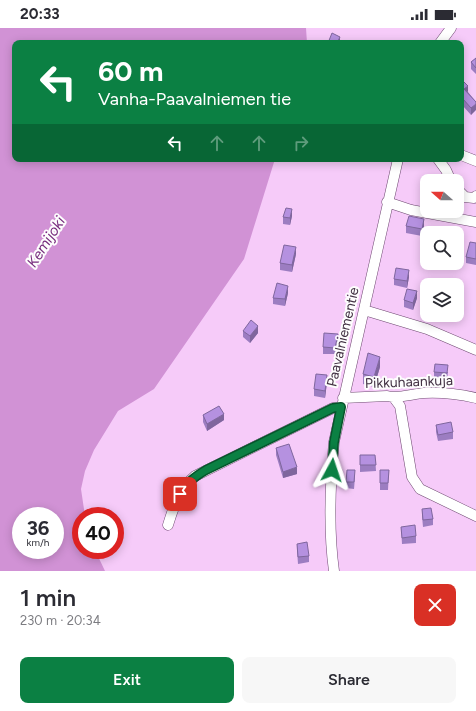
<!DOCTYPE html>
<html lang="en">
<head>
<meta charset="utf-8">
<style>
  :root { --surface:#fff; --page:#f7f7f7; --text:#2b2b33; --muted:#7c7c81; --accent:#0b8043 }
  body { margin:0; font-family:Figtree,sans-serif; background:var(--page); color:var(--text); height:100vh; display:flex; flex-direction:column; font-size:15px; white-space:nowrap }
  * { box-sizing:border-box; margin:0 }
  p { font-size:13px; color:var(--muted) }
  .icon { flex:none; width:22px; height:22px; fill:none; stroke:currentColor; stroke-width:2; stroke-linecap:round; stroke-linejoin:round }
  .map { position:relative; height:543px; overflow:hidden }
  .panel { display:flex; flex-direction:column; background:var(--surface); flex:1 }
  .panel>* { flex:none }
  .top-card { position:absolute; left:12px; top:12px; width:452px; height:122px; border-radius:8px; box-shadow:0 2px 10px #0003; background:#0b8043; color:#fff; overflow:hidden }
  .needle { width:26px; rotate:291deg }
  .tools { position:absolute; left:420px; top:146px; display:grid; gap:8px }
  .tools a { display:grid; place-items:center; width:44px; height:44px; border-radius:8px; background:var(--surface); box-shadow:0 2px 10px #0003; font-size:20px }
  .speed { position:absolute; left:12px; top:479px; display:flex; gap:8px; font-size:20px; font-weight:700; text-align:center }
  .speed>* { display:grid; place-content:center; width:52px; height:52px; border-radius:50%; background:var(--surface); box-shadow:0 2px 10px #0003; line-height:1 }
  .speed small { font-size:10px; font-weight:400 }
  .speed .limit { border:6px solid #d22; background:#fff; color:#111 }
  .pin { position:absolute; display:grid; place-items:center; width:34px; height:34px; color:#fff; margin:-17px; border-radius:8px; box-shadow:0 2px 6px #0006 }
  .me { position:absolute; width:44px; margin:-22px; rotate:5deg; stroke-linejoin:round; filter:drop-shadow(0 0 3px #0008) }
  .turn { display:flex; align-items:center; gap:14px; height:84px; padding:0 20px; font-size:18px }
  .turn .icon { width:52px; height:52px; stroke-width:2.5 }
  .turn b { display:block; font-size:28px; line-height:34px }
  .lanes { display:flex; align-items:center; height:38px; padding:0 20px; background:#0003; justify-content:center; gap:20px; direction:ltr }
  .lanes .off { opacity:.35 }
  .round { display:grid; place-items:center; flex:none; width:42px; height:42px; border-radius:8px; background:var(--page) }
  .overview { display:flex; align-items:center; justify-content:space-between; height:68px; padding:0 20px }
  h1 { font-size:24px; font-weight:600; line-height:30px }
  .action { display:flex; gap:8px; margin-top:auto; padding:8px 20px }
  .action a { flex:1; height:46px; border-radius:8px; background:var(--accent); color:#fff; font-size:16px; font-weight:600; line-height:46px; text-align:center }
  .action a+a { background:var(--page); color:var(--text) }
  .status { display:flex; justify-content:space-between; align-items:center; height:28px; padding:0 20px; background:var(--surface); direction:ltr }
  .status svg { height:11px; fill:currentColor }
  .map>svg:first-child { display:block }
  .water { fill:#d192d5; fill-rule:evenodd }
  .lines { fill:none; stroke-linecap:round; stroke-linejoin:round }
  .minor-casing { stroke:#6e4971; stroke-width:11 }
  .minor { stroke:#fff; stroke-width:10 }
  .wall { fill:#9c7dc1 }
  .shaded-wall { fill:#7f669d }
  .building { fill:#b591e0; stroke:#7f669d }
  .route-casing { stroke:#07532c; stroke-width:10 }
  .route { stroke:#0b8043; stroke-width:7 }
  .labels { text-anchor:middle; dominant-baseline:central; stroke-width:4; stroke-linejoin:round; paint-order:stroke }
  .street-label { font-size:14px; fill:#423143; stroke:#fdfdfd }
  .water-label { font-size:15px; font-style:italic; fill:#772c7d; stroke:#fdfdfd }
</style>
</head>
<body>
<div class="status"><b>20:33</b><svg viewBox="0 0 49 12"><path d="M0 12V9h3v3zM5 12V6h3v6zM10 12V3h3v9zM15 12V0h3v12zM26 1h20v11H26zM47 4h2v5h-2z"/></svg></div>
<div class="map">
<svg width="476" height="543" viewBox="0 0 476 543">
  <rect width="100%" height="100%" fill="#f6cbf9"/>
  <path class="water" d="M0 0H306L307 15H15V131H275L244 231 154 361 118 383 94 422 85 443 81 461 85 488H81V522H95L105 543H0ZM21 488H55V522H21Z"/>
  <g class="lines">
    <defs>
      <path id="minor" d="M440 15 451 0
        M461 127 476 133
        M438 131 446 142 451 153
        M457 161 465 169 474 170 476 168
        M387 174 411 182 476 194
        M364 282 427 301 476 322
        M343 370 387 368C397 371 412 366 424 365 442 364 458 366 476 370
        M394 370 400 378 412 449 420 461 476 488
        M168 497C174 477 180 461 195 448L333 380 341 379
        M334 543C328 500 330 457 334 414L398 131"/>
    </defs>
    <use href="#minor" class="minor-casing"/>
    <use href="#minor" class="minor"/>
  </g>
  <path class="wall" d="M476 30V46L471 41V34Z
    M461 51 468 64 476 74 471 87 463 78V76L461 74Z
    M292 188 290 197 283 196V189Z
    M406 198H424L422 208 406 205Z
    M476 215V237L466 235V229Z
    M296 226 292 244 280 242V235Z
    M409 249 407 260 394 257V251Z
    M288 265 285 278 273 276V270Z
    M417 270 413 282 404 279V272Z
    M243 303 258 305 250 315 243 309Z
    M338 313 335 326H323V319Z
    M380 339 374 359 363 356V346Z
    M434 344H448L447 352 434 351Z
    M327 354 325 370 314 368V361Z
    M203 387 224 392 207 403 203 394Z
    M436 397 453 404V411L438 413 436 404Z
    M276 420 297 446 283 450 276 427Z
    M360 427H375L376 443 360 444Z
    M380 442H389L388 462H380Z
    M355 449 354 461 346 460V454Z
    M422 481 433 491V497L423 499 422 488Z
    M401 499 416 508V515L402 516Z
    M297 516 309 528V534L298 536 297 522Z"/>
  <path class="shaded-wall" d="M340 9V15H337Z
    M468 58V64L464 61Z
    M476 76V82L471 87V80Z
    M292 181V188L290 197V190Z
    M424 191V198L422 208V201Z
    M296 219V226L292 244V237Z
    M409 242V249L407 260V253Z
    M288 258V265L285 278V271Z
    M417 263V270L413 282V275Z
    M258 298V305L250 315V308Z
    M338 306V313L335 326V320Z
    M380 329V339L374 359V349Z
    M327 347V354L325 370V363Z
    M224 386V392L207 403V396Z
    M297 439V446L283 450V444Z"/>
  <path class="building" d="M332 5 340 9 337 15H328Z
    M476 30V40L471 34Z
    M461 51 468 58 464 61 476 74V76L471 80 463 71 464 70 461 67Z
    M286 180 292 181 290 190 283 189Z
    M409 188 424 191 422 201 406 198Z
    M470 214 476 215V231L466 229Z
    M284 217 296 219 292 237 280 235Z
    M396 240 409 242 407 253 394 251Z
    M277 255 288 258 285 271 273 270Z
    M407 261 417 263 413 275 404 272Z
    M251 292 258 298 250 308 243 303Z
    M324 305 338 306 335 320 323 319Z
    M368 325 380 329 374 349 363 346Z
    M435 336 448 337 447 345 434 344Z
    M316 346 327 347 325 363 314 361Z
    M219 378 224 386 207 396 203 387Z
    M451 394 453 404 438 407 436 397Z
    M289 416 297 439 283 444 276 420Z
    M360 427H375L376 437H360Z
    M347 442H355L354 454H346Z
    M380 442H389L388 455H380Z
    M431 480 433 491 423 492 422 481Z
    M415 497 416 508 402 510 401 499Z
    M307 514 309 528 298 529 297 516Z"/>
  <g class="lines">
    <defs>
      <path id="route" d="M180 466C187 455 194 449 206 442L333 380 341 379 334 414 332 442"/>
    </defs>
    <use href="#route" class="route-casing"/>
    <use href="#route" class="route"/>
  </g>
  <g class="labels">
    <g class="street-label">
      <text transform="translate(343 309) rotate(-77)">Paavalniementie</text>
      <text transform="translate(409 354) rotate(-2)">Pikkuhaankuja</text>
    </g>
    <g class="water-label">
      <text transform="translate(46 214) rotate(-57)">Kemijoki</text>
    </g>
  </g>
</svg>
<div class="tools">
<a><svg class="needle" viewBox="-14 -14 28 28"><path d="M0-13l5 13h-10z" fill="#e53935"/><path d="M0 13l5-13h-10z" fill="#7c7c81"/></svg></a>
<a><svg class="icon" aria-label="search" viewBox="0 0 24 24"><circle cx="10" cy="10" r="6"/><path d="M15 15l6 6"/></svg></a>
<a><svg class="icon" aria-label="layers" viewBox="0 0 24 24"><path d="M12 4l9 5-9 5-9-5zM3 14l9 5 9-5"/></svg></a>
</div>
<div class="speed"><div>36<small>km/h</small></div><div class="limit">40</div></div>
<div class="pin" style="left:180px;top:466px;background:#d93025"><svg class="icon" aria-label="arrive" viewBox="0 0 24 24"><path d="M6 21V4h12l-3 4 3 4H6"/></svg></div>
<svg class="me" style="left:332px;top:442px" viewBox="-20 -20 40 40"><path d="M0-17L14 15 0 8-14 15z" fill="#0b8043" stroke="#fff" stroke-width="4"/></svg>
<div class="top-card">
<div class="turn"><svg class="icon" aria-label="left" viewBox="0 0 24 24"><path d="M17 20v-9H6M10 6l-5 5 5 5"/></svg><div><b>60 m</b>Vanha-Paavalniemen tie</div></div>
<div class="lanes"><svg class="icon" aria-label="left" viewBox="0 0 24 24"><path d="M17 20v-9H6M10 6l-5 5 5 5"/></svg><svg class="icon off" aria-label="ahead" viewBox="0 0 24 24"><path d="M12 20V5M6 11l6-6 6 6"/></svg><svg class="icon off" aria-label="ahead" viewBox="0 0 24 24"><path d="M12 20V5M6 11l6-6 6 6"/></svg><svg class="icon off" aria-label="right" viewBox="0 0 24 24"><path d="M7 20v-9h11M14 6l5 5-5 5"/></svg></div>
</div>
</div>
<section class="panel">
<div class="overview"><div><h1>1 min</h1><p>230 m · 20:34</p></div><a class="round" style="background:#d93025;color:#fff"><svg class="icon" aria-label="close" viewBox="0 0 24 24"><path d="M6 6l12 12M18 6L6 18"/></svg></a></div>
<div class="action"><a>Exit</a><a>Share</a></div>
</section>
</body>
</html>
